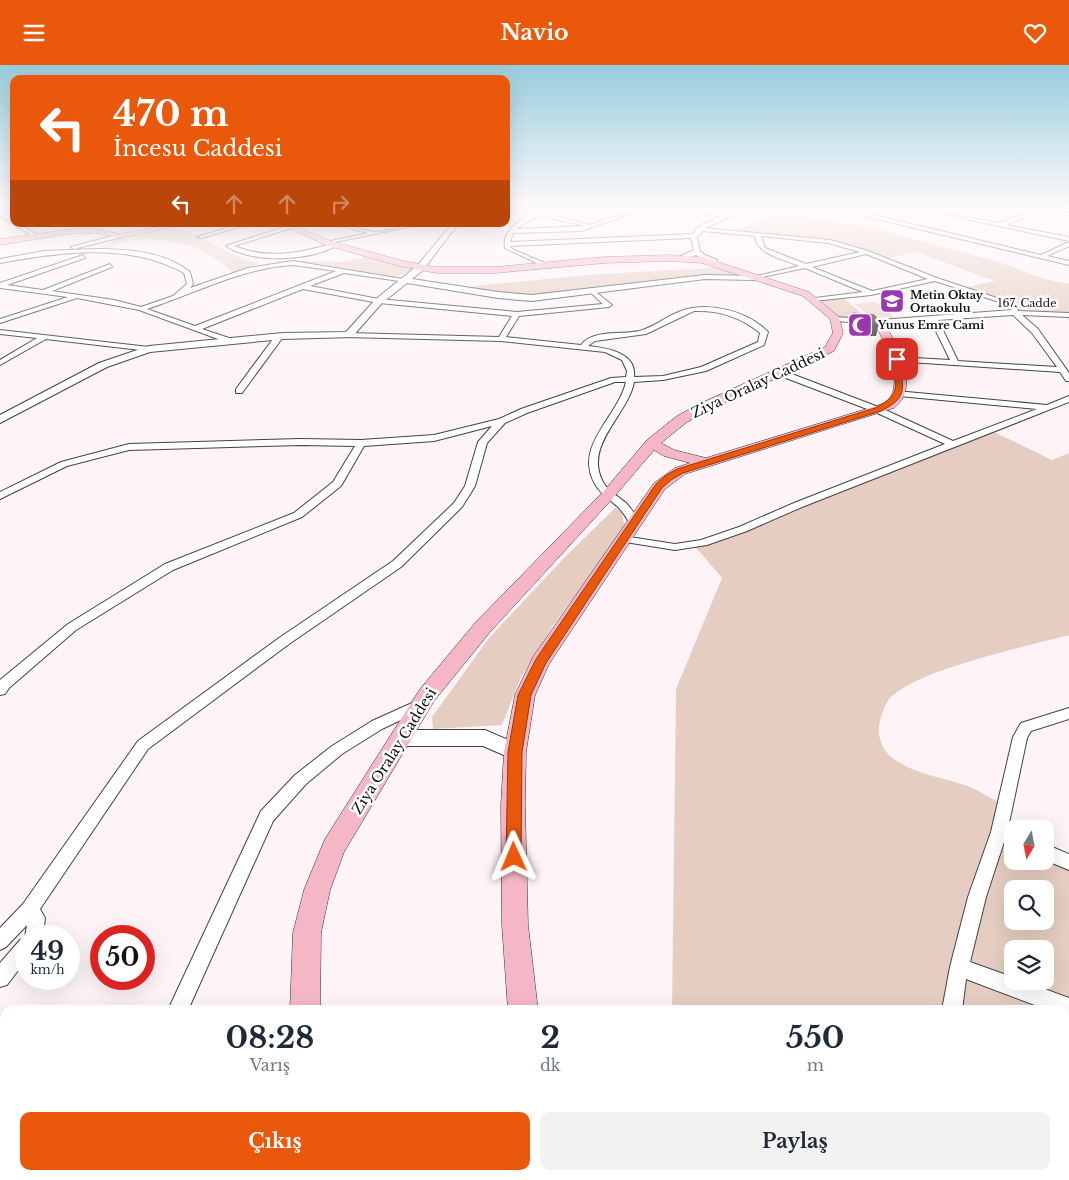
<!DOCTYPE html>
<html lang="tr">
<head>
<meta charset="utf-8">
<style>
  :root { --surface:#fff; --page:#f2f2f3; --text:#1f2937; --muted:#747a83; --accent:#ea580c }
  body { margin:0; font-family:"Libre Baskerville",serif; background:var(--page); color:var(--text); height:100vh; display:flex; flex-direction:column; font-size:19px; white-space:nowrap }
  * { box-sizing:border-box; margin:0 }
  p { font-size:16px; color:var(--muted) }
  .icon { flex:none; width:28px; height:28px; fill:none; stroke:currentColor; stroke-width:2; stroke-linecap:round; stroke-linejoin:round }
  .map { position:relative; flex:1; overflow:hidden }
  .panel { position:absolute; left:0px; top:940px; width:1070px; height:175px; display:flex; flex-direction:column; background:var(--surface); border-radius:15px 15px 0 0; box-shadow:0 5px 20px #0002 }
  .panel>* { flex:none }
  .top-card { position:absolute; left:10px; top:10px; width:500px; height:152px; border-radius:10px; box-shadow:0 5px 20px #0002; background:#ea580c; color:#fff; overflow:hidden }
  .needle { width:32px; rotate:190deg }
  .fabs { position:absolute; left:1004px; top:755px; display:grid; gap:10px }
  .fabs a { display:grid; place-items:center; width:50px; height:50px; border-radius:10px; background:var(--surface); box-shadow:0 5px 20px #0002; font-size:25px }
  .speed { position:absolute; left:15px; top:860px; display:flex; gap:10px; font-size:25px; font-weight:700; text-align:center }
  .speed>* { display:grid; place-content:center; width:65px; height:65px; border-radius:50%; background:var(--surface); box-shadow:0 5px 20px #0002; line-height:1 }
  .speed small { font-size:12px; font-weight:400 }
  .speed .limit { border:8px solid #d22; background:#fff; color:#111 }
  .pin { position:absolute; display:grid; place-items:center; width:42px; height:42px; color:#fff; margin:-21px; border-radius:10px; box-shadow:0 2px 8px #0006 }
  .me { position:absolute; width:55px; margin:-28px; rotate:359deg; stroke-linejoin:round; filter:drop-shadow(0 0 4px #0008) }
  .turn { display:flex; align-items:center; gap:18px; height:105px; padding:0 20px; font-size:22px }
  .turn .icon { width:65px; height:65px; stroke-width:2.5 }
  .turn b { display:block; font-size:35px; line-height:42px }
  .lanes { display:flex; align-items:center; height:48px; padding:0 20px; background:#0003; justify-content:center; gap:25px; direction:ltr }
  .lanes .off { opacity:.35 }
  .eta { display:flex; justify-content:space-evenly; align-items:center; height:85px; text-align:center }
  .eta b { font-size:30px; font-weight:700; line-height:35px }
  .action { display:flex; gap:10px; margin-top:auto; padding:10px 20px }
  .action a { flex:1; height:58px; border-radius:10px; background:var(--accent); color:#fff; font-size:20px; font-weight:700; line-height:58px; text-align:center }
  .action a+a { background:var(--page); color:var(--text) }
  header { display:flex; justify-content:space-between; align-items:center; height:65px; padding:0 20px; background:var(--accent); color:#fff; font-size:22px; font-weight:700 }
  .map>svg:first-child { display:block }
  .green { fill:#e5cec1; fill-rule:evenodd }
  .pitch { fill:#edd8d1 }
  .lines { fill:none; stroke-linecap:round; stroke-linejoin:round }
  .minor-casing { stroke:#434343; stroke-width:2 }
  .tertiary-casing { stroke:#434343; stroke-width:2 }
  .secondary-casing { stroke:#323232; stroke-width:1 }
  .minor { fill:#fff; fill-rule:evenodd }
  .tertiary { fill:#fff; fill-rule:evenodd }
  .secondary { fill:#f5b7c5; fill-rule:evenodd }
  .wall { fill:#4b4248 }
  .building { fill:#574d54; stroke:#3d363b }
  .route { fill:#ea580c; stroke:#983908 }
  .labels { text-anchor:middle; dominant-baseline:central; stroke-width:5; stroke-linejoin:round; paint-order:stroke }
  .far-poi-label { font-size:11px; font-weight:bold; fill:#101010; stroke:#fff; text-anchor:start }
  .far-street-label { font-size:11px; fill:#101010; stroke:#fff }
  .street-label { font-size:14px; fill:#101010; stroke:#fff }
</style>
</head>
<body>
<header><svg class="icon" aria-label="menu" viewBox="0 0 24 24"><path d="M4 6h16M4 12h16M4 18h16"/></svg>Navio<svg class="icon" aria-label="heart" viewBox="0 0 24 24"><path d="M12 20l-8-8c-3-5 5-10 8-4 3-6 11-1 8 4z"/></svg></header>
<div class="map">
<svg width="1069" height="1115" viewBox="0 0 1069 1115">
  <rect width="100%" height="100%" fill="#fef4f7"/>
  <path class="green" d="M770 150 807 152 866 161 1002 198 1044 214 1069 219V256L1064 249 1015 248 1008 239 963 223 995 216 916 187 883 194 828 176 735 167Z
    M180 163 243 194 260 198 233 208C205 179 166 171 127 176 116 178 115 184 102 183L115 175Z
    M365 192 412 205 396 212 322 199 281 195 343 197Z
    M728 202 754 213 724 211 532 233 470 224 474 221 599 209Z
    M842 232 870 255 835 254 815 235Z
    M990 365 1052 395 1069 388V570C1025 582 922 603 891 632 885 638 879 655 879 663 878 675 884 688 895 695 917 710 946 713 970 722 981 727 992 734 1003 739L999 767 1012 773V796H1045V787L1069 797V1115H670V1110H1065V945H672L676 624 722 513 693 479 703 478ZM1012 824H1045V856H1012ZM1012 884H1045V916H1012Z
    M615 443 621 444 625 463 552 562 521 612 502 660 433 664 432 652 489 573 563 494Z"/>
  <path class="pitch" d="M876 237 894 252 872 253 854 239Z"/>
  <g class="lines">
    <defs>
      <path id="minor" d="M553 142H559L544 148 589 160 644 142H650L581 166 513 168 510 177 693 169 697 163 703 159 721 152 693 146V144L727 150 747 142H752L705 163 830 175 868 186 937 213 1000 234 1017 243 1018 246 1069 248V252L1022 250 1038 264 1069 308V316H1066L1060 307 894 296 893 294 897 292 950 295 931 256 879 259 835 256 831 254 835 252 879 255 1012 245 996 236 935 216 871 230 813 236 812 235 815 233 863 227 805 203 752 214V212L799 201C783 194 757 190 755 171L703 166 697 172 700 186 697 188 694 186 691 173 510 181 512 184 547 199 545 202 505 183C502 166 519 155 533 149L506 146V143L539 146ZM539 150 585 161 516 164ZM761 171 828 178 860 187 806 199 765 183ZM866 189 928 214 872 226 812 202ZM1013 250 1032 268 1057 302 958 296 938 255Z
        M872 142H876L870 149 1041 190 1069 177V181L1047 191 1069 196V200L864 151Z
        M910 142 1000 158 1041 142 1069 143V147L1046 143 1006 160 1069 172V176Z
        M0 147 14 155V159H19L39 171 34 172 0 151Z
        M240 159H248L202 173 197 172Z
        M333 159C347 159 362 166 375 167 390 167 406 158 422 159L326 179V177L368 168Z
        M290 160 292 163 234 181C269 195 300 188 335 178L338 180C311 196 253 199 226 181Z
        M120 169 122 172 74 184 71 182Z
        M95 184C127 184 164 186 190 207L193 219 190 223 248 203 293 196 409 215 406 217 344 208 310 221 379 234 517 247 603 239 589 226 591 223 612 240 609 242 519 251 506 272 581 280C593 264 622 270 639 266 655 262 666 251 681 246 708 236 748 246 768 267L764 280 706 306 663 315 634 317C628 350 583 380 603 417 608 426 618 431 626 438 632 444 635 450 639 457L638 459H630C627 454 624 448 619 443 611 435 601 430 595 419 573 381 618 352 626 317H615L527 348 505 358 487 378 475 421 462 442 401 502 289 579 148 684 40 844 45 853 43 871H26V895L7 920 0 922V898L20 875 25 872 27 860 6 882 0 885V863L23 839 138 676 279 573 393 496 454 438 465 421 478 377 492 361 434 376 364 381 341 421 302 452 173 505 76 565 9 623 5 629 0 630V615L68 559 165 499 294 448 333 417 355 381 301 380 129 385 67 401 0 434V427L61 397 129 379 301 374 361 375 434 370 499 354 521 344 611 313 626 312 627 306 622 295 605 287 501 276 346 272 345 270 349 268 499 272 512 251 379 238 303 224 202 264 232 274V278H229L139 245 77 233 0 258V254L68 232 0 223V218L83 190 85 193 7 220 43 225 110 199 112 202 52 226 114 235 141 242 173 231 187 219 184 208C128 177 60 187 0 198V194L44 186ZM293 200 336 206 195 261 147 244C196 228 241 203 293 200ZM694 246C718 245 741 252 760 268L758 277 701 302 663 311 634 312C637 287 606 283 588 281L595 276 646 269Z
        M0 265 149 282 153 284 149 286 46 274 0 300V295L37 273 0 269Z
        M276 270 283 272 242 328H236V324Z
        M778 306H784L881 343 953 376 1037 344 899 331 895 328 896 326 1047 340 1069 331V337L802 442 747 466 707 480 675 485 619 476 618 474 623 471 675 479 701 475 739 462 794 438 945 379 875 347 778 310Z
        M421 634 426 635 428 639 426 643 382 664 342 689 306 719 273 756 188 945H168L261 746 295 710 332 681 372 656Z
        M1069 643V654L1031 666 1027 673 1008 763 1012 765V780L1004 777 986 832 970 897 1012 912V916H1023L1069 933V953L1065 951V945H1048L966 914 962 945H942L950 902 968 832 991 767 1013 672 1021 658Z
        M1045 779 1069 789V805L1045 795Z
        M0 959 5 960V980L0 979Z
        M42 1110H64V1115H42Z
        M120 1110H142L141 1115H119Z
        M1008 1110H1034L1036 1115H1010Z"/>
      <path id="tertiary" d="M452 159H458L423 205 412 214 498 227 532 230 705 210 754 211 758 213 754 215 705 214 532 236 498 233 407 218 382 238 352 272 283 274 150 287 107 302 0 358V350L99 298 149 281 283 268 346 267 376 234 417 201Z
        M697 184 705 190 717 195V199H711L696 190 680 195 676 193Z
        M400 665H485L522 681 525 687 522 693 515 695 483 681H400L393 678 391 673 393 668Z"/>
      <path id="secondary" d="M175 159H191L120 173 97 168H74L0 180V174L74 164H97L120 169Z
        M281 159H291L331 176 403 196 436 202H495L605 192 669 190 703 192 809 227 839 252 843 268 834 286 709 345 687 357 661 378 674 385 706 393 873 342C878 340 884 339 888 335 905 319 883 274 874 257L875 255H883L884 257C897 280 921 322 894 343L685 409 665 424 549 599 535 630 526 687 525 740 528 860 538 945H508L502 860 501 740 504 687 515 630 533 592 654 418 675 403 690 398 664 391 654 385 613 433 490 567 434 636 344 787 330 825 321 868 320 945H290L293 868 304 825 325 774 420 624 476 557 603 427 647 375 677 351 699 339 825 282 833 268 830 254 803 231 702 198 669 196 605 198 495 208H436L399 201 325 180Z
        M290 1110H324V1115H290Z
        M525 1110H559L560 1115H526Z"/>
    </defs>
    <use href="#minor" class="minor-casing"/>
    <use href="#tertiary" class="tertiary-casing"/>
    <use href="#secondary" class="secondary-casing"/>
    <use href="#minor" class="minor"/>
    <use href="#tertiary" class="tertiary"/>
    <use href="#secondary" class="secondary"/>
  </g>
  <path class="wall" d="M853 248 880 256 876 271H857L851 264 850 259Z"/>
  <path class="building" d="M853 248 874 250 880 256H876L880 260H860L854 253Z"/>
  <linearGradient id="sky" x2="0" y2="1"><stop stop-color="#97ccdc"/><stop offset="0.48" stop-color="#fffafb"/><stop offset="1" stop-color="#fffafb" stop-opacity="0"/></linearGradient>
  <rect width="1069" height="298" fill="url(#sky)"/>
  <path class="route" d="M897 292 900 294C902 322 910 332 881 346L683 408 671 415 662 423 546 598 531 630 522 687 521 792 519 797 514 799 508 797 506 792 508 687 518 630 536 594 656 419 665 411 677 404 875 343C903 329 895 321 893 294Z"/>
  <defs>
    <symbol id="school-square" viewBox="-11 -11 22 22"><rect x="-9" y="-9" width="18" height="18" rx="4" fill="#9c38af" stroke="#fff"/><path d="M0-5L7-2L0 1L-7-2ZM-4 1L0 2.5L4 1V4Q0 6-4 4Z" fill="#fff"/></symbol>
    <symbol id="mosque-square" viewBox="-11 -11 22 22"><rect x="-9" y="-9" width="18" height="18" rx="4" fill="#9c38af" stroke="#fff"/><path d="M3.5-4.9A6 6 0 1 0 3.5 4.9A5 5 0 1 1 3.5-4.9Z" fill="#fff"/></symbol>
  </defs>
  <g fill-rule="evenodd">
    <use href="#school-square" x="878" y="222" width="28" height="28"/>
    <use href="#mosque-square" x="846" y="246" width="28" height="28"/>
  </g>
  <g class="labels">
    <g class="far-poi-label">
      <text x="910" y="230">Metin Oktay<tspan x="910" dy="13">Ortaokulu</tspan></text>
      <text x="878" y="260">Yunus Emre Cami</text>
    </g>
    <g class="far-street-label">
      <text x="1027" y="238">167. Cadde</text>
    </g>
    <g class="street-label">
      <text transform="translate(758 318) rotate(-25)">Ziya Oralay Caddesi</text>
      <text transform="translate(394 686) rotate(-58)">Ziya Oralay Caddesi</text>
    </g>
  </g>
</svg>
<div class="fabs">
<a><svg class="needle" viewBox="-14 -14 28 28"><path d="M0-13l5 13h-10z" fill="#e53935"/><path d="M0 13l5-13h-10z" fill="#747a83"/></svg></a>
<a><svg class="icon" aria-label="search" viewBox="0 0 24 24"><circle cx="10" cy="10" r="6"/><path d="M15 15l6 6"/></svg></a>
<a><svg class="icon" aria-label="layers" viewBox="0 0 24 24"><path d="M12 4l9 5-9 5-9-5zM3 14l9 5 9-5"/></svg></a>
</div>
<div class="speed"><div>49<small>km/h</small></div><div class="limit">50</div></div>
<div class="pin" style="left:897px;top:294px;background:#d93025"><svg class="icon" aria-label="arrive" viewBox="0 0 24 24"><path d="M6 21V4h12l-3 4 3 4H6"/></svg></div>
<svg class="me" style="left:514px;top:792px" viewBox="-20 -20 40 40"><path d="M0-17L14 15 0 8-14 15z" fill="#ea580c" stroke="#fff" stroke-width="4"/></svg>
<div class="top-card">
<div class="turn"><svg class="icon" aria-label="left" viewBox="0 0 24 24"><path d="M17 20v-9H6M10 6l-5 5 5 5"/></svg><div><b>470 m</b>İncesu Caddesi</div></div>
<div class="lanes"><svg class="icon" aria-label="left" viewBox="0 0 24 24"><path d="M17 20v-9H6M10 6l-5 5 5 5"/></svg><svg class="icon off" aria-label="ahead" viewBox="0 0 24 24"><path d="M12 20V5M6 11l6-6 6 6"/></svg><svg class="icon off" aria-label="ahead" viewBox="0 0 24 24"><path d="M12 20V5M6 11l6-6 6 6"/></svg><svg class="icon off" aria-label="right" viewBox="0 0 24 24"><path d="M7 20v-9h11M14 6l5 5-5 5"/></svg></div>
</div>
<section class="panel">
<div class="eta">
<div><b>08:28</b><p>Varış</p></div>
<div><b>2</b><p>dk</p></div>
<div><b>550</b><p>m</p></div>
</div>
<div class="action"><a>Çıkış</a><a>Paylaş</a></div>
</section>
</div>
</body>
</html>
